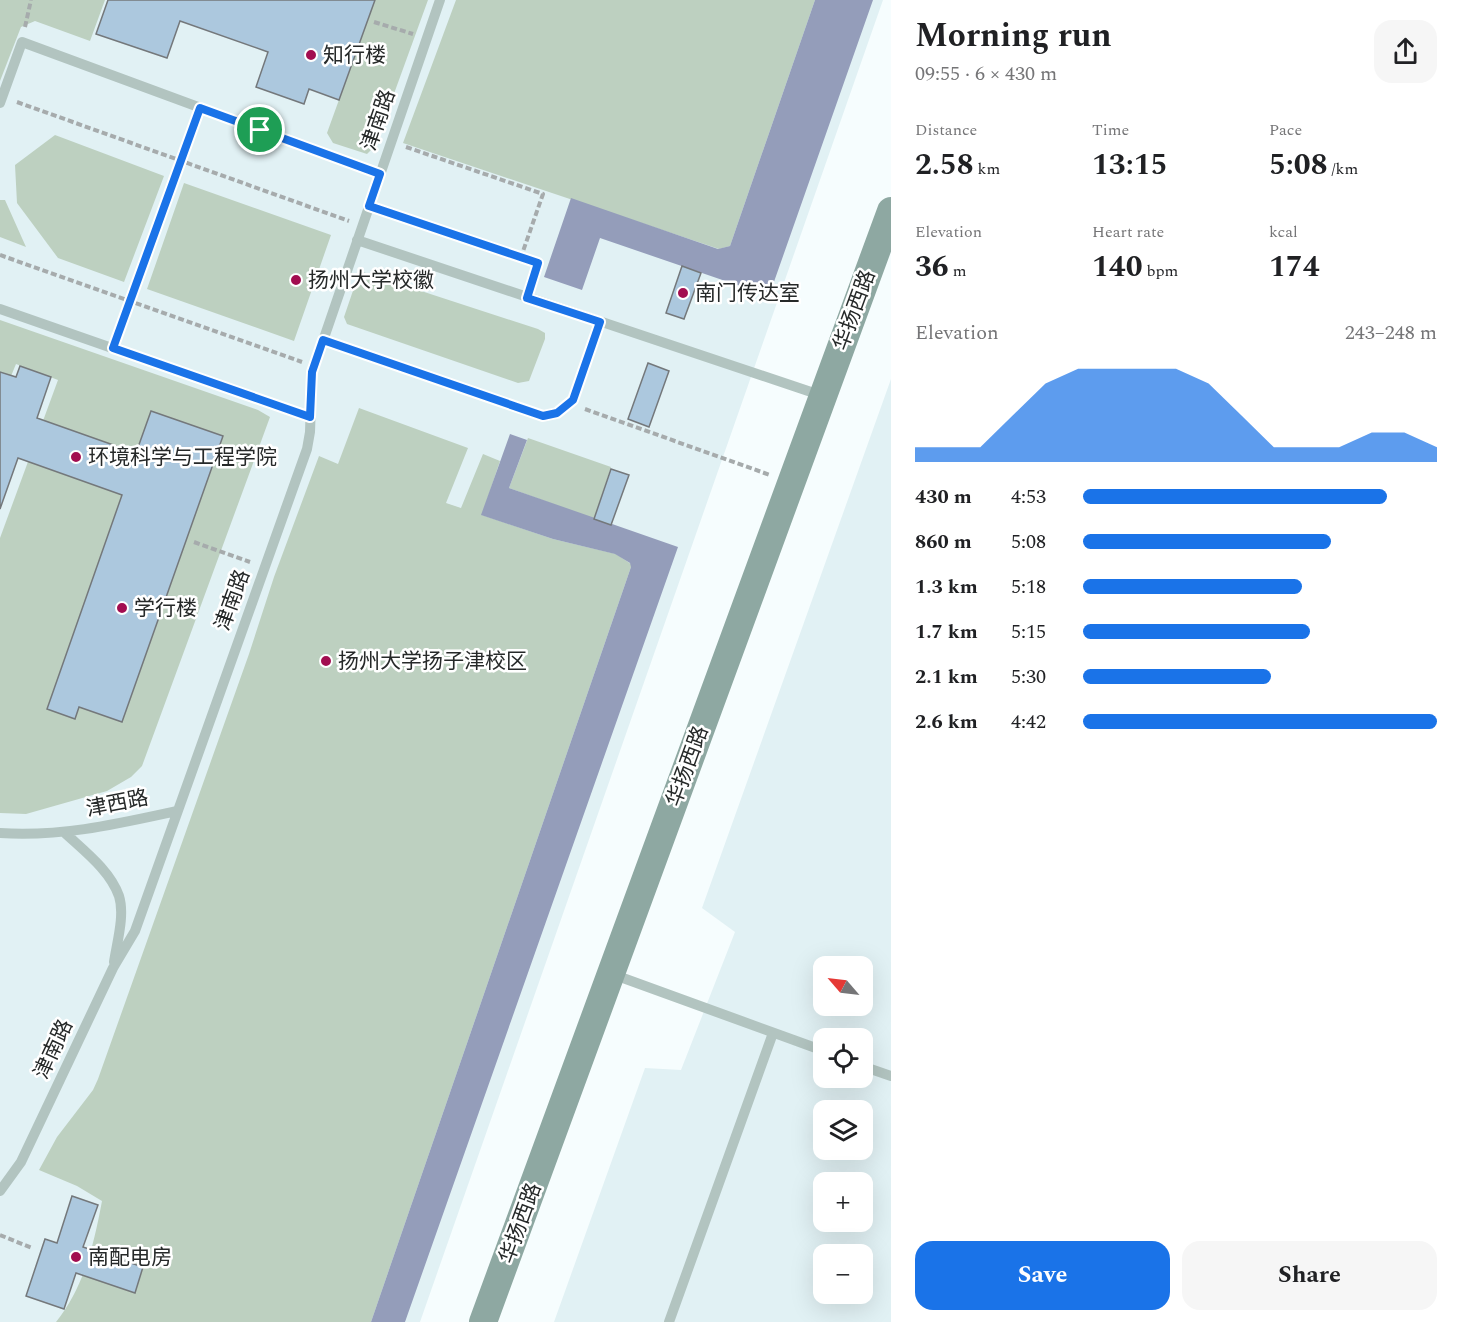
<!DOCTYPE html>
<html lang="en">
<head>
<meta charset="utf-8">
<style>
	body { margin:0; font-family:Spectral,"Noto Sans SC",serif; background:#f6f6f6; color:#202124; height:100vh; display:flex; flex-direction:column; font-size:22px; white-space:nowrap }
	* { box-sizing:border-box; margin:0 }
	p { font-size:20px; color:#757577 }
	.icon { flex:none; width:33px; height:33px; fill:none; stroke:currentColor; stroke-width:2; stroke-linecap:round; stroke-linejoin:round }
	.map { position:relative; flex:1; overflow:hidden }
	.side { display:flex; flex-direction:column; background:#fff; width:570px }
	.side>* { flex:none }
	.needle { width:39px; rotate:298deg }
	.fabs { position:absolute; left:813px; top:956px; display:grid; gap:12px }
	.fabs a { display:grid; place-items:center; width:60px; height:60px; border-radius:12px; background:#fff; box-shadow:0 6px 24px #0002; font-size:30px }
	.pin { position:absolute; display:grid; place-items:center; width:51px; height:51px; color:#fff; margin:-26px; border:3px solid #fff; border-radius:50%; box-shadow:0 2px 6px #0007 }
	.round { display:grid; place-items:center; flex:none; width:63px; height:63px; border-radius:18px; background:#f6f6f6 }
	.head { display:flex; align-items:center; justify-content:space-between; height:102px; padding:0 24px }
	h1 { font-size:33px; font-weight:700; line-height:45px }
	.stats { display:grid; grid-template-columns:repeat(3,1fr); gap:9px; height:102px; padding:6px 24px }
	.stats div { display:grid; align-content:center }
	.stats b { font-size:30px; font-weight:700 }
	.stats small { font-size:16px; font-weight:400 }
	.stats p { font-size:16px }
	.chart { height:168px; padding:12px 24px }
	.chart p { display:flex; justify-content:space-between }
	.chart svg { width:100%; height:108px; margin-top:6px; fill:#1a73e8; opacity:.7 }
	.button { display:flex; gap:12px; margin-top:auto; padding:12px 24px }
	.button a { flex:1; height:69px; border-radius:18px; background:#1a73e8; color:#fff; font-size:24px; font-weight:700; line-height:69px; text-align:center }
	.button a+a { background:#f6f6f6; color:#202124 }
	ul { padding:0 24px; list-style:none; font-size:20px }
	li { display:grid; grid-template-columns:96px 72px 1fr; align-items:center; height:45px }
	li i { height:15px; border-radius:8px; background:#1a73e8 }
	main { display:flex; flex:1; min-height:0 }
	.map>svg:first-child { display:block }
</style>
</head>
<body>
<main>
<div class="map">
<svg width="891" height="1322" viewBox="0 0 891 1322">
	<rect width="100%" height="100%" fill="#f6fdfe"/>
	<path fill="#e1f1f4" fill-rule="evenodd" d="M0,0h883l-463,1322h-420z
		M891,379v943h-337l91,-254 36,2 54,-138 -33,-24zM824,966h38v39h-38zM824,1038h38v39h-38zM824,1110h38v39h-38zM824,1182h38v39h-38zM824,1254h38v39h-38z"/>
	<path fill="#bdd0c0" d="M0,0h105l-15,41 -55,-20 -14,6 -21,54z
		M375,0h53l-53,146 -8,8 -34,-11 -6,-10z
		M456,0h359l-85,246 -11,3 -316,-106z
		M55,135l109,41 -40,106 -66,-24 -41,-55 -2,-38z
		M184,183l147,52 -37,106 -147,-52z
		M0,200h5l21,47 -26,-10z
		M363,272l175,57 7,4v6l-16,42 -11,2 -171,-59 -3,-7 14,-41z
		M0,320l258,90 12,7 -128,349 -11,11 -24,14 -81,23 -26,-1v-275l58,-158 -42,-16 -7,17 -9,-2z
		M359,408l109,40 -22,55 15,5 22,-54 17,7 -18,54 71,24 63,15 15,10v3l-260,755h-315c28,-35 38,-78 46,-121l-25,-15 -38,-16 18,-33 36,-47 5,-11 151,-425 25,-77 45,-121 19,8z
		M528,438l83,29 -17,52 -85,-31z"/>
	<path fill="#949dba" d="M815,0h58l-104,296 -169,-58 -18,52 -38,-13 27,-79 147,51 12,-3z
		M510,434l17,6 -18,48 169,59 -273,775h-34l260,-755 -1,-4 -15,-9 -62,-15 -72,-24z"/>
	<path fill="#acc8de" stroke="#74787b" stroke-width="1.5" d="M108,0h267l-36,100 -30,-11 -5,15 -48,-17 12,-35 -88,-31 -13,37 -71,-24z
		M682,266l19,7 -17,46 -18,-6z
		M648,363l21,8 -20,56 -21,-8z
		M20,366l31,11 -14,41 99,35 15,-42 72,25 -101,286 -43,-15 -4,12 -28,-10 75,-214 -104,-37 -18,51v-137l16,5z
		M611,469l18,6 -18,50 -17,-6z
		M72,1196l26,9 -15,42 60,20 -8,26 -59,-20 -12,36 -38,-13 19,-57 12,4z"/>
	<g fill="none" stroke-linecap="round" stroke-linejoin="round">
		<path stroke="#a6abac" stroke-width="4" stroke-dasharray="6 3" stroke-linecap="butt" d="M374,22l39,12
			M25,27l6,-27
			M17,102l332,119
			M406,147l137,47 -22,63
			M384,211l155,52 -7,20
			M0,255l302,107
			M118,334l77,-214
			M585,409l185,66
			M194,542l56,20
			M0,1235l32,13"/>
		<path stroke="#b2c4c0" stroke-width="10" d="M0,103l22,-61 358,132
			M357,240l466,156
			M0,309l310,108
			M323,340l221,76 13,-3 16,-13 27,-78
			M64,832c19,18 46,38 55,64 6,19 -2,46 -5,66
			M0,833c62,4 117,-9 177,-22
			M612,974l212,77
			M862,1066l29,10
			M0,1191l21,-29 92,-194 22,-37 172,-482 3,-17 2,-59 128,-373
			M669,1322l104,-289"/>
		<path stroke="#8ea8a2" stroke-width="28" d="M483,1322l408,-1111"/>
	</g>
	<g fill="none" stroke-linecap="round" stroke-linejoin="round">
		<g stroke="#fff" stroke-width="12">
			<path id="route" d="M200,108l180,66 -11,32 169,57 -11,35 73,24 -27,78 -16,13 -14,3 -220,-76 -11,32 -2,45 -197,-69z"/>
		</g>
		<use href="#route" stroke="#1a73e8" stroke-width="8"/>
	</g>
	<g fill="#a20d50" stroke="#fff" stroke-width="2">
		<circle cx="311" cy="55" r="6"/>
		<circle cx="296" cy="280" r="6"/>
		<circle cx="683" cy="293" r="6"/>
		<circle cx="76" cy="457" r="6"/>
		<circle cx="122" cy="608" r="6"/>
		<circle cx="326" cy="661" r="6"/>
		<circle cx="76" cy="1257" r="6"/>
	</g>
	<g text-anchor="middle" stroke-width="5" stroke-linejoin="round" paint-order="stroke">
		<g font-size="21" fill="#262929" stroke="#fff" text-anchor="start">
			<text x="323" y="62">知行楼</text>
			<text x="308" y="287">扬州大学校徽</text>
			<text x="695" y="300">南门传达室</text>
			<text x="88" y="464">环境科学与工程学院</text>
			<text x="134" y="615">学行楼</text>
			<text x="338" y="668">扬州大学扬子津校区</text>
			<text x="88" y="1264">南配电房</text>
		</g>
		<g font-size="21" fill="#262929" stroke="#fff">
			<text transform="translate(378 120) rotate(-71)" y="7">津南路</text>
			<text transform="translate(854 310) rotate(-70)" y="7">华扬西路</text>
			<text transform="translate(232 600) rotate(-70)" y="7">津南路</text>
			<text transform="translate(687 766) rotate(-70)" y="7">华扬西路</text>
			<text transform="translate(117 803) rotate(-11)" y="7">津西路</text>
			<text transform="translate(53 1049) rotate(-65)" y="7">津南路</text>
			<text transform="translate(520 1223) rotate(-70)" y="7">华扬西路</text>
		</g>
	</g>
</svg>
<div class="fabs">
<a><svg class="needle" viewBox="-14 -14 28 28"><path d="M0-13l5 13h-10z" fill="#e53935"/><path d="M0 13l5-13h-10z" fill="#757577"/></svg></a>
<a><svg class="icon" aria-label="locate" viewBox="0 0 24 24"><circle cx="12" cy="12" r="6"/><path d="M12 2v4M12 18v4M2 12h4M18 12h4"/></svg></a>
<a><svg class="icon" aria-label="layers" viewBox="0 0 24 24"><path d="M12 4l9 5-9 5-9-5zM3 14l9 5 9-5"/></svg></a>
<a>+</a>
<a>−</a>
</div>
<div class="pin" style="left:260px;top:130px;background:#1e9e55"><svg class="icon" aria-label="arrive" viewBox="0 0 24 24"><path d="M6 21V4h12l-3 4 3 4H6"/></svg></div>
</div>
<section class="side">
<div class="head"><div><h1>Morning run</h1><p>09:55 · 6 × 430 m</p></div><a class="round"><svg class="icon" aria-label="share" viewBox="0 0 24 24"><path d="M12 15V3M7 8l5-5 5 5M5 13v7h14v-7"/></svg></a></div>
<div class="stats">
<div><p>Distance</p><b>2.58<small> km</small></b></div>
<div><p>Time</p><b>13:15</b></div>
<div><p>Pace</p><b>5:08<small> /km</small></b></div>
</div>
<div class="stats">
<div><p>Elevation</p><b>36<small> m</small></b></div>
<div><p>Heart rate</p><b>140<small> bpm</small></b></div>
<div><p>kcal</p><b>174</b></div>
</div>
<div class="chart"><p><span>Elevation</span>243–248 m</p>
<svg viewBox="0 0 160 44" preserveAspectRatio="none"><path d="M0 44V38L10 38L20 38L30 25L40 12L50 6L60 6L70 6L80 6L90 12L100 25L110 38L120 38L130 38L140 32L150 32L160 38V44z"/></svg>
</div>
<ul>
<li><b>430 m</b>4:53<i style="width:86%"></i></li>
<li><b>860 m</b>5:08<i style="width:70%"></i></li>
<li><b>1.3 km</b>5:18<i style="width:62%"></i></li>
<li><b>1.7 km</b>5:15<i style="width:64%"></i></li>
<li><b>2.1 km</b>5:30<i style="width:53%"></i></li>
<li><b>2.6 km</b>4:42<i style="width:100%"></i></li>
</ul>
<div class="button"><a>Save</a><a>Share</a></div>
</section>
</main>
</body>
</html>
